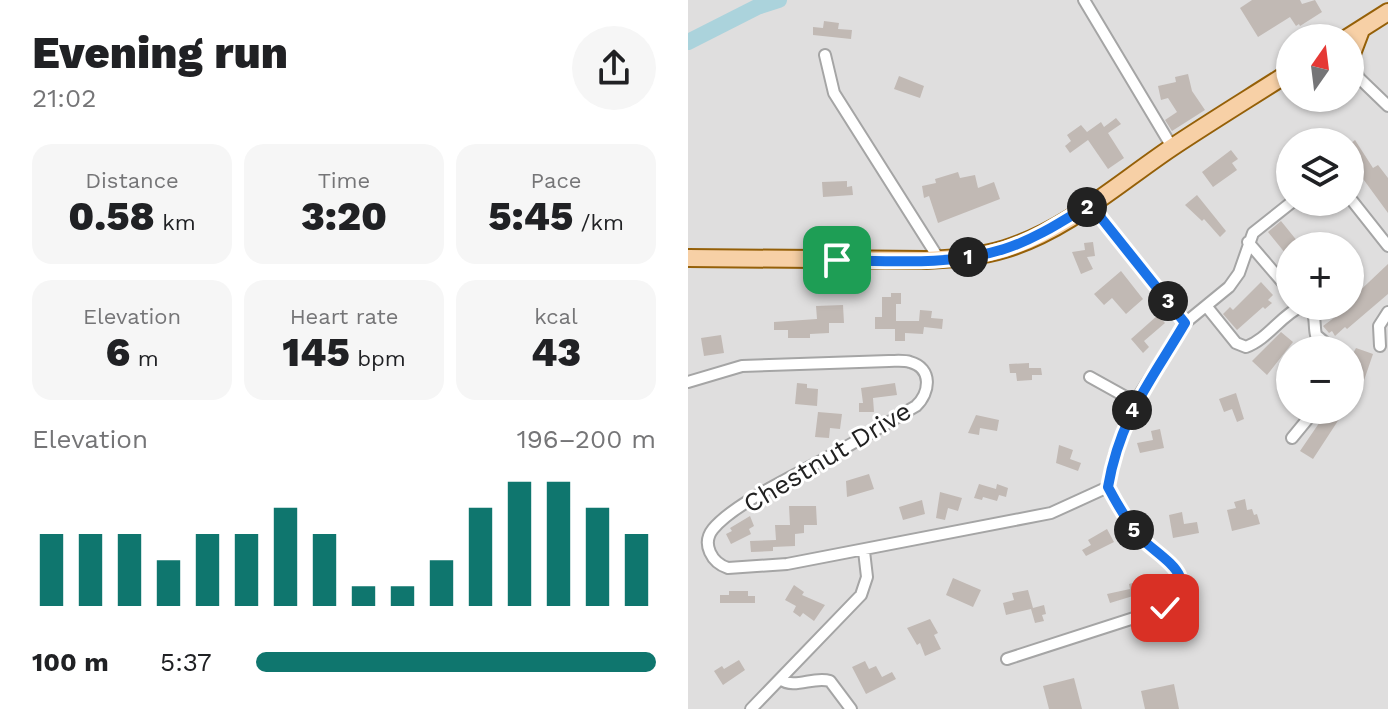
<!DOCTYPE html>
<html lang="en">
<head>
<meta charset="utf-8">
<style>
	body { margin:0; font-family:"Work Sans",sans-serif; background:#f6f6f6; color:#202124; height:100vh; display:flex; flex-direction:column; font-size:30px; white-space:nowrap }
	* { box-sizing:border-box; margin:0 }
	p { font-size:26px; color:#757577 }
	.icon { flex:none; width:44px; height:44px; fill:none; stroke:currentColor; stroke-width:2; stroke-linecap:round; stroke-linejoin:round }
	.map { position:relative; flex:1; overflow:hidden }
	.sheet { display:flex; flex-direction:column; background:#fff; width:688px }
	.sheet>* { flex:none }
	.needle { width:52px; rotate:14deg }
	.controls { position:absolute; left:588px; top:24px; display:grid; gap:16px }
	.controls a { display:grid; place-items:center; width:88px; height:88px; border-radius:50%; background:#fff; box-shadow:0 2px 6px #0004; font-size:40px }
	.pin { position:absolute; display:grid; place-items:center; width:68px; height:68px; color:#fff; margin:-34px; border-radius:16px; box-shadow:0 4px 12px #0006 }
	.km { position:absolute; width:40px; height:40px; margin:-20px; border-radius:50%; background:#222; color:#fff; font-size:22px; line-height:40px; text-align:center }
	.round { display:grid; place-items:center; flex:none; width:84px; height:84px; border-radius:42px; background:#f6f6f6 }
	.headline { display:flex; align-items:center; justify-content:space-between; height:136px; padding:0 32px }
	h1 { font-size:44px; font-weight:800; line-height:60px }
	.metrics { display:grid; grid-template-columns:repeat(3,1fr); gap:12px; height:136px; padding:8px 32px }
	.metrics div { display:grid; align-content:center; border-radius:20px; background:#f6f6f6; text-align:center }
	.metrics b { font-size:40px; font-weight:800 }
	.metrics small { font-size:22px; font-weight:400 }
	.metrics p { font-size:22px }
	.chart { height:224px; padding:16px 32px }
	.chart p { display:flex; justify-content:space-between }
	.chart svg { width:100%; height:144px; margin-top:8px; stroke:#0f766e; stroke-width:6 }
	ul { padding:0 32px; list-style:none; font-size:26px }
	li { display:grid; grid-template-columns:128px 96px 1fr; align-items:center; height:60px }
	li i { height:20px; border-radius:10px; background:#0f766e }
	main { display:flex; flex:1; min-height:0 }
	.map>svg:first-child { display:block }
</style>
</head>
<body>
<main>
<section class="sheet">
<div class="headline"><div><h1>Evening run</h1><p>21:02</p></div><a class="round"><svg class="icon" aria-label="share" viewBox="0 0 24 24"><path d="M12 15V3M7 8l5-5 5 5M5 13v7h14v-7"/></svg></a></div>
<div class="metrics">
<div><p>Distance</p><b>0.58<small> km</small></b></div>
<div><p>Time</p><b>3:20</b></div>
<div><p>Pace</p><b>5:45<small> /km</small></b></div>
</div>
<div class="metrics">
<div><p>Elevation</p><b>6<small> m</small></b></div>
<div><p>Heart rate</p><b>145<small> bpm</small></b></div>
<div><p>kcal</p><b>43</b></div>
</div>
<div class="chart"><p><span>Elevation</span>196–200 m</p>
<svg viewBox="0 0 160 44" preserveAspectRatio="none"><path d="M5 44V22M15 44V22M25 44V22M35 44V30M45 44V22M55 44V22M65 44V14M75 44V22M85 44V38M95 44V38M105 44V30M115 44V14M125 44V6M135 44V6M145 44V14M155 44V22"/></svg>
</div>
<ul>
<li><b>100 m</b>5:37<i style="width:100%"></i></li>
</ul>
</section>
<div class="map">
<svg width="700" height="709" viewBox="0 0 700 709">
	<rect width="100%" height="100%" fill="#f0ede8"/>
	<path fill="#dfdede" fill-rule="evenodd" d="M0,0h700v709h-700zM602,38h60v60h-60zM602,142h60v60h-60zM602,246h60v60h-60zM602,350h60v60h-60z"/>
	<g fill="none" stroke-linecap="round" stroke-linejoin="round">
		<path stroke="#abd3dc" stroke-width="16" d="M0,42l69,-35 22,-7"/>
	</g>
	<path fill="#c1b9b4" d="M564,0h48l2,4 13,-4 7,12 -22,14 -1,-2 -3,2 -6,-9 -32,20 -18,-29z
		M136,21l15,2 -1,6 14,1 -1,9 -38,-4v-8l10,1z
		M500,74l4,17 13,19 -33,21 -7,-11 12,-8 -9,-14 -7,2 -3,-14 18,-4 -1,-5z
		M211,76l25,10 -4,12 -26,-9z
		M428,118l5,6 -13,9 16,25 -16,11 -20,-29 -18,13 -5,-7 6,-5 -4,-6 14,-10 6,7 14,-10 3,5z
		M667,140l18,28 5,-3 10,13v35l-38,-52v-17z
		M543,150l7,9 -6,4 5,7 -24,17 -11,-15z
		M270,172l2,6 15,-3 3,13 16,-6 6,17 -62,24 -9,-27 -5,2 -2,-12 14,-3 -1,-4z
		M159,181v6l5,-1 1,9 -30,2 -1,-15z
		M509,195l29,36 -6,6 -16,-18 -2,2 -17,-16z
		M593,221l17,21 -8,4v13l-22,-27z
		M405,242l2,14 -8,1 6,12 -12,5 -9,-22 13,-2 -1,-7z
		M700,264v30l-41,35 -2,-2 -10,9 -3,-5 -3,2 -6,-7 27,-20v-6z
		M433,271l22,28 -17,15 -14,-16 -8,7 -10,-11z
		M573,282l12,13 -5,5 4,3 -7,6 -2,-2 -26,23 -14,-16 7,-7 3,3z
		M203,293h10v11h-5v17h23l1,-11 12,1 -1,7 12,1 -1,10 -18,-2 -1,7 -18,-1v8h-10v-12h-20v-12h7v-20h9z
		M155,305l1,18h-15v10l-19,1v4h-22v-8h-14v-8l43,-3 -1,-13z
		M470,315l7,8 -21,18 5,6 -6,6 -12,-14z
		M593,332l12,10 -26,33 -15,-14z
		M33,335l3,18 -20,3 -3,-18z
		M668,348l17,6 -13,38 -10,-3v-30z
		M341,363v5h12l1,7h-10v5l-15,1 -1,-8h-6l-1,-9z
		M109,383l10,1v4l11,1 -1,17 -22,-2z
		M207,383l2,12 -24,3 1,14h-15v-9h4l-2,-15z
		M548,393l8,26 -7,3 -5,-13 -8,3 -5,-13z
		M640,410h17l-32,49 -13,-8z
		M130,412l24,2 -2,15 -10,-1 -1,10 -14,-1z
		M288,415l23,5 -2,11 -17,-3 -1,7 -11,-2z
		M472,429l4,19 -24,5 -3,-10 16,-3 -2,-9z
		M371,445l14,5 -3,9 11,4 -3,8 -22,-8z
		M181,474l5,15 -27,8 -1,-16z
		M291,484l17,5 1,-5 11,4 -2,9 -7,-2 -2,6 -14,-4 -1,3 -8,-2z
		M252,492l22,6 -4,13 -10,-3 -3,12 -9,-2z
		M557,499l2,11 5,-1 2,6 3,-1 3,10 -28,7 -5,-21 9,-2 -2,-6z
		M234,500l3,14 -22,6 -4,-13z
		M101,506h27l1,19h-13v8l-9,1v12l-22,1v4l-22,1 -1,-11 26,-1 -1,-15h15z
		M494,512l2,12 13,-2 2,11 -26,5 -4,-23z
		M62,516l4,10 -5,3 2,5 -20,10 -5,-10 6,-3 -2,-3z
		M419,529l7,13 -28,14 -4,-6 9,-5 -3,-5z
		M465,577l3,12 -46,14 -3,-9 23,-5 -1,-5z
		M265,578l28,12 -8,17 -27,-12z
		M106,585l10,7 -2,3 23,10 -11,16 -11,-8 -3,4 -7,-5 3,-6 -11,-6z
		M340,590l5,18 11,-3 2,9 -4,1 2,6 -9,2 -4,-14 -25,6 -3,-12 11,-3 -2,-7z
		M41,591h19v5h7v7h-35v-8h9z
		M242,619l8,14 -4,2 7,14 -16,7 -5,-13 -3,2 -10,-17z
		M51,660l6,10 -22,15 -9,-14 8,-5 2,3z
		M177,661l4,8 7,-3 6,11 10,-5 4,7 -30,15 -14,-27z
		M386,678l8,31h-33l-6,-23z
		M486,684l5,25h-34l-4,-18z"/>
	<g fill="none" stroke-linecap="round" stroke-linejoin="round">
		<g stroke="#a5a5a5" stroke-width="14">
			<path id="street" d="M396,0l88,147
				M137,55l9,38 105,166
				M662,60l9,18 29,28
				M662,198l38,48
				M404,203l10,16 83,104
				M560,242l42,49
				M616,306c14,4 9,17 12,29l18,15
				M519,307l29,36 10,4c22,-8 35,-32 56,-41
				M692,346l-1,-20 9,-14
				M402,377l45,25
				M0,382l54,-16 147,-5c7,0 15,-1 21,1 23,6 20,31 6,44 -34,20 -68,41 -103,59 -27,15 -80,40 -100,64 -12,15 -1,34 15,39l59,-4 264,-51 57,-26
				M604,438l23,-28
				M319,659l158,-51c41,-31 -7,-51 -26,-72 -12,-15 -22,-32 -31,-49l7,-33 20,-52 50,-79 44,-36 10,-14 14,-40 39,-31
				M92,679c15,11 32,-3 50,2l21,28
				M63,709l110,-114 6,-18 -3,-26"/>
		</g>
		<g stroke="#956008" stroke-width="20">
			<path id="primary" d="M659,38l41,-26
				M662,59l11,-29
				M0,258l238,2c27,-1 53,-3 79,-11 62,-19 114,-66 166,-101 39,-26 80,-51 119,-76"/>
		</g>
		<use href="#street" stroke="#fff" stroke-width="10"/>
		<use href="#primary" stroke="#f7d0a6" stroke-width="16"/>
	</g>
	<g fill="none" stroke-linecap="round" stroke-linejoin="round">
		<g stroke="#fff" stroke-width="16">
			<path id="route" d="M149,260c55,1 114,6 167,-11 32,-10 60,-29 88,-46l10,16 83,104c-34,58 -65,94 -77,164 9,17 19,34 31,49 20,22 67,41 26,72"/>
		</g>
		<use href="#route" stroke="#1a73e8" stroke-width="10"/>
	</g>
	<g text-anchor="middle" stroke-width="6" stroke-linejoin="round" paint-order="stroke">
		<g font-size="26" fill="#212121" stroke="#fff">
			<text transform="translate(139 457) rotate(-31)" y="9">Chestnut Drive</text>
		</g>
	</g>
</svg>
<div class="controls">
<a><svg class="needle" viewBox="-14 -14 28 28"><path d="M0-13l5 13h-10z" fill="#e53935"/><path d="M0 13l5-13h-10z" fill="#757577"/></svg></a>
<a><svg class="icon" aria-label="layers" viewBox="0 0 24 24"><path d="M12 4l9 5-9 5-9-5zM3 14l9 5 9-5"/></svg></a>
<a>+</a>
<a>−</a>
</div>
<div class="pin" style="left:149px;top:260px;background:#1e9e55"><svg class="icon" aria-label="arrive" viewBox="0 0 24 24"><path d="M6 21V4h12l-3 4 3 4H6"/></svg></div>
<div class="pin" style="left:477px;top:608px;background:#d93025"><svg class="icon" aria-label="check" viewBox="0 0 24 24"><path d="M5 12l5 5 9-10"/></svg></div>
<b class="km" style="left:280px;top:257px">1</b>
<b class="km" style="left:399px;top:207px">2</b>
<b class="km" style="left:480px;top:301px">3</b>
<b class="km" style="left:444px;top:410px">4</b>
<b class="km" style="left:446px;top:530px">5</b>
</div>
</main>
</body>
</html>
